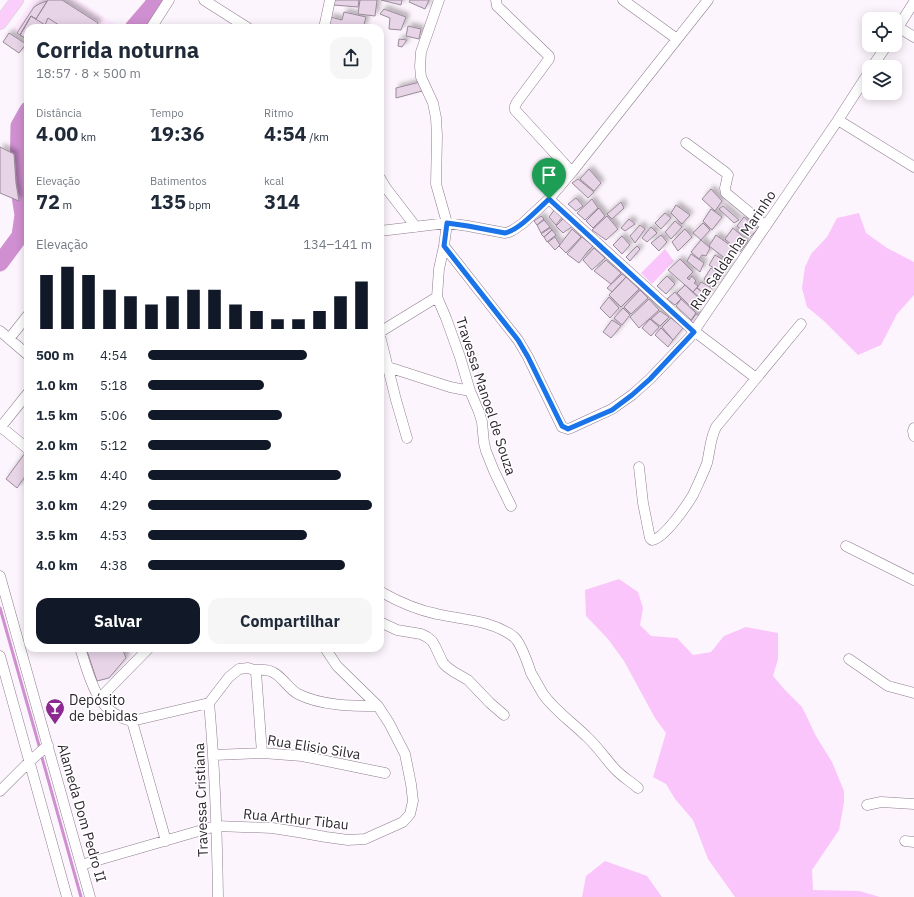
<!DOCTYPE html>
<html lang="pt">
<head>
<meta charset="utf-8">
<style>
	body { margin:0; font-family:"IBM Plex Sans",sans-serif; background:#f6f6f7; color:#1f2937; height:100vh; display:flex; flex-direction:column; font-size:15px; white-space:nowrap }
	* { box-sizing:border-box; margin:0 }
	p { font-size:13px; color:#747a83 }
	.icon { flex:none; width:22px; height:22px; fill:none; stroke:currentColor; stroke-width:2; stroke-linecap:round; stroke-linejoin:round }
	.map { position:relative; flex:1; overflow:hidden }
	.drawer { position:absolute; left:24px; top:24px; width:360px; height:628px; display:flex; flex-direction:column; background:#fff; border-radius:12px; box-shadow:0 2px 10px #0003 }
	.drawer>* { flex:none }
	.buttons { position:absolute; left:862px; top:12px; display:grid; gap:8px }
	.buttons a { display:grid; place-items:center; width:40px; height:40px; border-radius:8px; background:#fff; box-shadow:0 2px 10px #0003; font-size:20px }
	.pin { position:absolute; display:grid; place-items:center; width:34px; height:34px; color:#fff; margin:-41px -17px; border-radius:50% 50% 50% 0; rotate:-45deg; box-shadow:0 0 4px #0007 }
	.pin .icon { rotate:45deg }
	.round { display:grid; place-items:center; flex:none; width:42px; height:42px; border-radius:12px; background:#f6f6f7 }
	.head { display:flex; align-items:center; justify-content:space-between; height:68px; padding:0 12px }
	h1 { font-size:22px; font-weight:700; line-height:30px }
	.stats { display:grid; grid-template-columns:repeat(3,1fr); gap:6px; height:68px; padding:4px 12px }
	.stats div { display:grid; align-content:center }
	.stats b { font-size:20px; font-weight:700 }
	.stats small { font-size:11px; font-weight:400 }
	.stats p { font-size:11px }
	.chart { height:112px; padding:8px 12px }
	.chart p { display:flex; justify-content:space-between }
	.chart svg { width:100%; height:72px; margin-top:4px; stroke:#111827; stroke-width:6 }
	.action { display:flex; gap:8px; margin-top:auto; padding:8px 12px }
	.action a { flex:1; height:46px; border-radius:12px; background:#111827; color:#fff; font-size:16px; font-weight:700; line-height:46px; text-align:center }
	.action a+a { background:#f6f6f7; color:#1f2937 }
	ul { padding:0 12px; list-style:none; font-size:13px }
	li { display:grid; grid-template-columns:64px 48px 1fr; align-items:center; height:30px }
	li i { height:10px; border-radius:5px; background:#111827 }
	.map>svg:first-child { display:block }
</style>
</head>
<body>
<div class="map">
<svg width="914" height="897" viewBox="0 0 914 897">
	<defs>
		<filter id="shadow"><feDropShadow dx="3.5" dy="-3.5" stdDeviation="2" flood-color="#0004"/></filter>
	</defs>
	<rect width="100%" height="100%" fill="#fdf5fd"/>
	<path fill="#feeafe" d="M32,0h46l43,28h-93v12l-16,-10z"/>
	<path fill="#f9c5fa" d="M859,213l7,20 21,15 27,14v33l-17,19 -16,31 -23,10 -34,-34 -17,-14 -5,-19 3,-21 6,-13 16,-17 10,-19z
		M665,249l9,12 -22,23 -11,-11z
		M619,579l19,13 5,16 -3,17 11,11 26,2 16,17 18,-3 13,-16 22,-9 32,6v26l-5,17 12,14 17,17 14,29 16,26 12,29v11l-5,28 -27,40 1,20 46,1 21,6h-145l-27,-38 -15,-39 -18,-21 -9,-15 -13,-7 13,-44 -11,-15 -31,-57 -16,-22 -22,-23 -1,-26z
		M605,861l42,15 15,21h-80l4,-21z"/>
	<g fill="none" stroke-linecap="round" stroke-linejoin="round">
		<path stroke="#cf8fd0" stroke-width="3" d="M0,608l40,141
			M41,754l40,143"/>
		<path stroke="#cf8fd0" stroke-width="17" d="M133,28l19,-22 3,-6
			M0,263l20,-27 3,-21 -5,-32 1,-57 9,-16"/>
	</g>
	<path fill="#e7d4e7" stroke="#9a899a" filter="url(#shadow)" d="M48,0h14l36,23 -3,5h-67v12l-8,-5 11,-19 5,3z
		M334,0h25l-1,7 -24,-2z
		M360,0h17l-2,16 -17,-2z
		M381,0h21l-1,5z
		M410,0h19l-4,9 -16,-7z
		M47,1l-11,18 -5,-3 -11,19 -3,-2 17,-26 5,-3z
		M384,9l22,8 -5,13 -12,-1 1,-11 -10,-4z
		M344,12l22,5 -3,11h-36l3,-11 12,3z
		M31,16l14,9 3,-7 14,9v1h-34v12l-8,-5z
		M408,26l13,3 -2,10 -13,-3z
		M9,33l17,11 -7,9 -16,-11z
		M399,39l8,1 -5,7 -4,-1z
		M420,82l2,9 -26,7v-10z
		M0,147l14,7 2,29 3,18 -19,-8z
		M589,169l12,14 -7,8 -14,-12z
		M578,179l16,13 -6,6 -16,-15z
		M711,189l11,12 -7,10 -13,-12z
		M576,198l7,8 -7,5 -8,-7z
		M592,199l6,9 -13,12 -8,-7z
		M621,202l3,6 -12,11 -5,-5z
		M676,205l14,10 -8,9 -11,-11z
		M723,206l16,14 -5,3 -15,-14z
		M599,208l6,8 -12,12 -7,-7z
		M555,209l8,7 -7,9 -7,-8z
		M711,209l11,8 -10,13 -9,-9z
		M665,213l6,5 -10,11 -6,-6z
		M541,216l3,3 -7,6 -3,-4z
		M607,216l11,13 -12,11 -14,-10z
		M744,217l14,12 -8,8 -13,-11z
		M564,218l9,8 -10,7 -7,-7z
		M629,219l6,5 -10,7 -4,-3z
		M544,220l6,7 -9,6 -4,-8z
		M675,221l7,6 -11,12 -6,-7z
		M703,223l7,7 -9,10 -8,-7z
		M640,225l5,4 -10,14 -5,-7z
		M651,227l6,6 -10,9 -5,-4z
		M550,228l2,2 -8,7 -3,-3z
		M733,228l15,13 -8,11 -15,-13z
		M572,229l9,8 -15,16 -7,-7z
		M685,229l7,8 -14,14 -6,-9z
		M552,230l4,5 -9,7 -3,-5z
		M661,235l6,7 -8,9 -8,-8z
		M716,235l19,14 -9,10 -17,-13z
		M622,236l8,9 -8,9 -9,-9z
		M555,237l5,8 -5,5 -7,-8z
		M582,237l11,9 -5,5 -9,12 -12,-9z
		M701,240l9,8 -4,8 -4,-1 -3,4 -8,-7z
		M637,246l3,3 -10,12 -4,-4z
		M594,248l11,10 -13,12 -9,-10z
		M691,254l13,9 -4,9 -13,-11z
		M715,255l15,9 -7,10 -14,-9z
		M680,259l13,13 -6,6 2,2 3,-4 4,5 -2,2 4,3 -5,6 -25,-22z
		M606,260l15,13 -10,11 -17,-13z
		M711,268l11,7 -7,12 -11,-8z
		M622,274l4,3 -14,15 -5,-4z
		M667,276l8,8 -9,10 -9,-8z
		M626,277l13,12 -18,18 -12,-12z
		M701,282l11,6 -4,8 -11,-8z
		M685,285l17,16 -8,9 -17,-17z
		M697,288l8,6 -4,5 -8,-7z
		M640,290l8,8 -17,16 -7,-7z
		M675,292l6,7 -6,6 -8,-6z
		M609,297l10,11 -9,10 -10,-10z
		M649,299l10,11 -20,18 -9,-11z
		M681,299l15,14 -5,7 -15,-14z
		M623,308l7,7 -8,10 -8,-7z
		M660,311l9,6 -9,9 -9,-7z
		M696,314l6,3 -6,9 -5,-5z
		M671,318l12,10 -10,12 -11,-13z
		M650,319l9,8 -8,9 -9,-8z
		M612,320l9,6 -10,12 -8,-6z
		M661,328l12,12 -5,7 -13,-12z
		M25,453l3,3v16l-11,16 -11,-9z
		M86,648h36l4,10 -17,20 -12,3z"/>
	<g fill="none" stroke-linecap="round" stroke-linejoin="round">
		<g stroke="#8e7d8e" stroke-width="11">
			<path id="minor" d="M204,0l44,28
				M439,0l-18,52 -1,14 1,11 12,26 3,15 1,18 -1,48 11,39 -3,23 -5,23 -2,28 9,21 14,39 10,34 9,21 3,10 2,21 2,8 8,20 17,35
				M496,0l1,6 52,50v3l-32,43 -2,4v4l57,62
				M623,0l54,39
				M898,27l16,10
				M151,28l18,-28
				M324,28l6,-28
				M895,32l19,-30
				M872,67l15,-22
				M838,120l76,47
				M686,143l39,29 3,3 -3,13 1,5 40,33
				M380,178l6,10 30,39
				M549,199l145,132 62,47
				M380,231l67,-8 21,3 37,7 4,-1 4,-2 9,-6 27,-25 23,-27 136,-172
				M444,246l74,94 10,17 34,70 6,2 3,-1 41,-19 20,-14 18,-16 40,-42 148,-217 31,-48
				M0,331l28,24
				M380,332l57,-35
				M380,336l16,64 11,38
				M9,339l19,-24
				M388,367l62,20 20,4
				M1,427l27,22
				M0,428l28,-35
				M914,428l-1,3 1,5
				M639,467l4,36 7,35 2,2c12,-1 35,-35 41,-45 4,-9 11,-23 14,-32 3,-12 3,-24 9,-36l85,-103
				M846,546l68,34
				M0,576l90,321
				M380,591l3,2c18,10 34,17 54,21 26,6 55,6 77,23 7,6 14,27 17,36 4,7 8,14 12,21 12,17 29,28 43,42 11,10 19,22 28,32 7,8 16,13 24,20
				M380,622l17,8 24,4 6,3 5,4 3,5 8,17 4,4 7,5 14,8 22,23 14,12
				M80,648c10,30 16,65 52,73l77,-18 20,-26 10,-8 9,-1 6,2 2,2 6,81
				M0,656l67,241
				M849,659l39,27 26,7
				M254,670c5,0 11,-1 16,1 11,3 18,18 28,23 24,12 54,12 80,12
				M99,699l50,-51
				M209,703c6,64 8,129 9,194
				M132,721l34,120
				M214,755l48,-2 40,3 83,17
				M0,791l29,-29 19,-17
				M867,805l14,-3 33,2
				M905,841l9,1
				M81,865l135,-39 56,2 26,4 28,5 22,3 17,-1 38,-17 7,-8 3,-13 -2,-17 -6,-30 -16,-31 -11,-17 -41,-40 -12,-18"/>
		</g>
		<g stroke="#d5d4d5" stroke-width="14">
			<path id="major" d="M0,23l17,-23"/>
		</g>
		<use href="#minor" stroke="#fff" stroke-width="10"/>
		<use href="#major" stroke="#facdfb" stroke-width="13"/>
	</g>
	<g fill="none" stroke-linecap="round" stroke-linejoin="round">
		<g stroke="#fff" stroke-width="8">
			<path id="route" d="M549,199l145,133 -44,47 -18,16 -20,15 -44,19 -6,-3 -34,-69 -10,-17 -74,-94 3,-23 21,3 37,7c14,-3 33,-24 44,-34z"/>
		</g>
		<use href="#route" stroke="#1a73e8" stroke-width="5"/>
	</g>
	<defs>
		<g id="bar-pin" transform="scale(1)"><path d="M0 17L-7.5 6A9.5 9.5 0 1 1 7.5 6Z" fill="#8d2a92" stroke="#fff"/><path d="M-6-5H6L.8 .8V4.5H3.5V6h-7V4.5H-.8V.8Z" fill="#fff"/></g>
	</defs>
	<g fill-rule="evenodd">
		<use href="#bar-pin" x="55" y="708"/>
	</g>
	<g text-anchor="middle" stroke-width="3" stroke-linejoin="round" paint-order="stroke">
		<g font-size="14" fill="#2d262d" stroke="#fff">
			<text transform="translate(733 250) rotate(-56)" y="5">Rua Saldanha Marinho</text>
			<text transform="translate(486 396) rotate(72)" y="5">Travessa Manoel de Souza</text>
			<text transform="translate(314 747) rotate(9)" y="5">Rua Elisio Silva</text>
			<text transform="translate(201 800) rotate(-92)" y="5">Travessa Cristiana</text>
			<text transform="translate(82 813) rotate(74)" y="5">Alameda Dom Pedro II</text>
			<text transform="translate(296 819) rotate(6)" y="5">Rua Arthur Tibau</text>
		</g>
		<g font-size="14" fill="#2d262d" stroke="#fff" text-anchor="start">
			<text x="69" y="705">Depósito<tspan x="69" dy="16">de bebidas</tspan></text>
		</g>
	</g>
</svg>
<div class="buttons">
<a><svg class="icon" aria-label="locate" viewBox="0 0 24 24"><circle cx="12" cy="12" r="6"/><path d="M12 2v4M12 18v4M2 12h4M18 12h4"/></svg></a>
<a><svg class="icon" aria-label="layers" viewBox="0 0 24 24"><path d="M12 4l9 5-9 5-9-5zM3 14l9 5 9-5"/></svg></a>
</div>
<div class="pin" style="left:549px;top:199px;background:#1e9e55"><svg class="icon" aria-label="arrive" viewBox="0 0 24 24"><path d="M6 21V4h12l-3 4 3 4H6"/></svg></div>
<section class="drawer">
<div class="head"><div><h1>Corrida noturna</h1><p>18:57 · 8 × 500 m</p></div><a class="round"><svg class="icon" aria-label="share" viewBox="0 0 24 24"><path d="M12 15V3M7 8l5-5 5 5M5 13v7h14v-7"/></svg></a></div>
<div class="stats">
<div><p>Distância</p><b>4.00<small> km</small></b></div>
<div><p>Tempo</p><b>19:36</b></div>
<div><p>Ritmo</p><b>4:54<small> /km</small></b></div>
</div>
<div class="stats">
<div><p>Elevação</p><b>72<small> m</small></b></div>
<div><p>Batimentos</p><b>135<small> bpm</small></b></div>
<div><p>kcal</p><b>314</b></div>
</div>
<div class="chart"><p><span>Elevação</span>134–141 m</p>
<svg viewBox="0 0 160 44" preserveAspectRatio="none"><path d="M5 44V11M15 44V6M25 44V11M35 44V20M45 44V24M55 44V29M65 44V24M75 44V20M85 44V20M95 44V29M105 44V33M115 44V38M125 44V38M135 44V33M145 44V24M155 44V15"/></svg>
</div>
<ul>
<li><b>500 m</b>4:54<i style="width:71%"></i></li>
<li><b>1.0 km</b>5:18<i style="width:52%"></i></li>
<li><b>1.5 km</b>5:06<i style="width:60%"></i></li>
<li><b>2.0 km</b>5:12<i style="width:55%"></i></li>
<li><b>2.5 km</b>4:40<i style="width:86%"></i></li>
<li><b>3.0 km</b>4:29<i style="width:100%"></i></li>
<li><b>3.5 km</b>4:53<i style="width:71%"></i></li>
<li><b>4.0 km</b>4:38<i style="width:88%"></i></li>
</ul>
<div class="action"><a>Salvar</a><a>Compartilhar</a></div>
</section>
</div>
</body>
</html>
